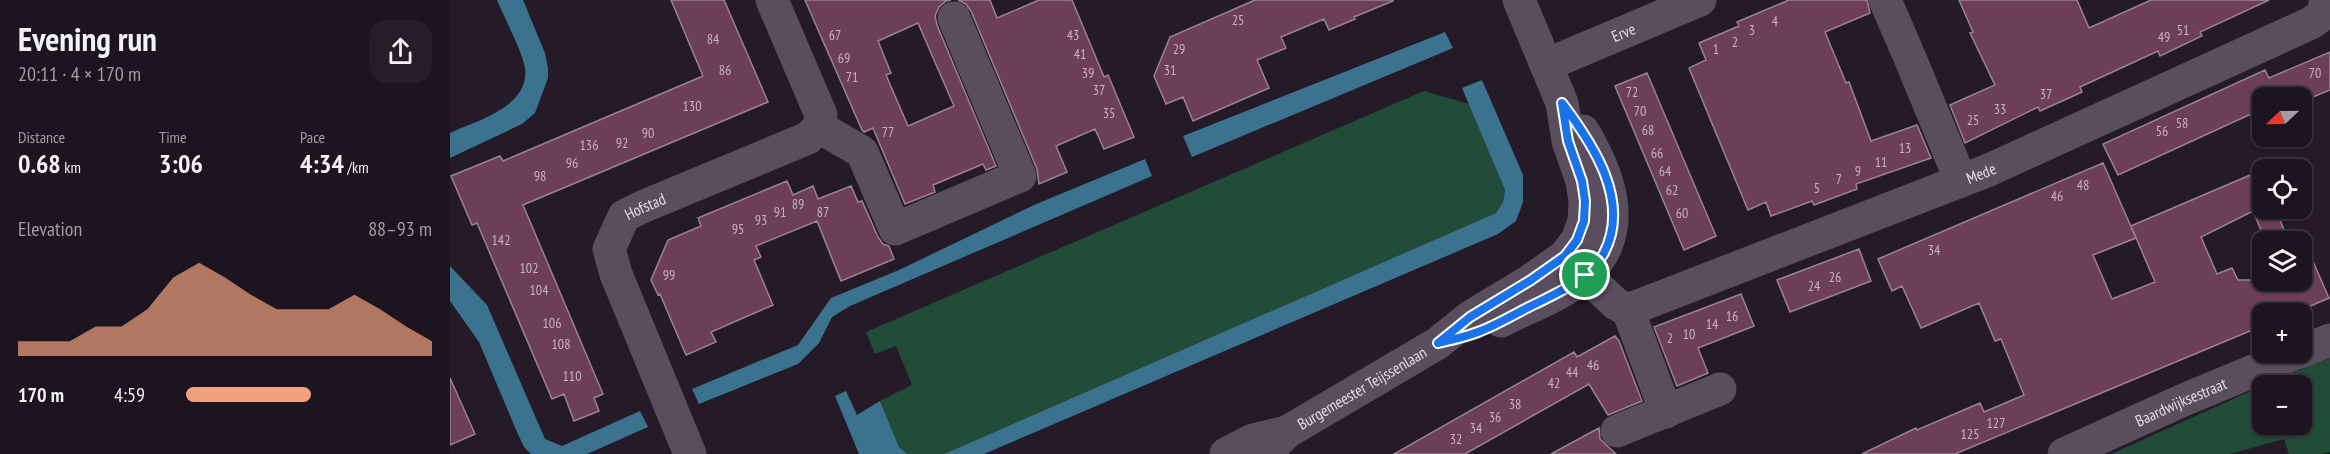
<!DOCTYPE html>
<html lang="en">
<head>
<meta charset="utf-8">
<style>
	body { margin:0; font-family:"PT Sans Narrow",sans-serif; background:#251d27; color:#f1f3f6; height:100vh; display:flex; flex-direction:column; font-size:22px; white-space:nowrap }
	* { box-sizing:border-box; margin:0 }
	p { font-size:20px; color:#a09ea4 }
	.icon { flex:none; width:33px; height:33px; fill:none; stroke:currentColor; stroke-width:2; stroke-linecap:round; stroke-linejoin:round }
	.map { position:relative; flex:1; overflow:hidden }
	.side { display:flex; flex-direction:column; background:#1c141e; width:450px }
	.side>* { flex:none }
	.needle { width:39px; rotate:248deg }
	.controls { position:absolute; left:1802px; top:87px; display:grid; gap:12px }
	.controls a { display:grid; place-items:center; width:60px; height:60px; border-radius:12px; background:#1c141e; box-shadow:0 2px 4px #0004,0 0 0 2px #3a333c; font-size:30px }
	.pin { position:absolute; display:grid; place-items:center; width:51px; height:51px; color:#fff; margin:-26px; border:3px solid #fff; border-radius:50%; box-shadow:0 2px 6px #0007 }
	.round { display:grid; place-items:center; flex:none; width:63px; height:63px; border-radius:18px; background:#251d27 }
	.head { display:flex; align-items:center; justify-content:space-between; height:102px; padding:0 18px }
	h1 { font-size:33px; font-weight:600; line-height:45px }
	.metrics { display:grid; grid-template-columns:repeat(3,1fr); gap:9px; height:102px; padding:6px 18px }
	.metrics div { display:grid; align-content:center }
	.metrics b { font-size:26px; font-weight:600 }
	.metrics small { font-size:16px; font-weight:400 }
	.metrics p { font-size:16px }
	.chart { height:168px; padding:12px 18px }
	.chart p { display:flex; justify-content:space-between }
	.chart svg { width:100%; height:108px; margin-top:6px; fill:#f1a17d; opacity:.7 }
	ul { padding:0 18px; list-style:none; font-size:20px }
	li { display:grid; grid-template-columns:96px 72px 1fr; align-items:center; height:45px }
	li i { height:15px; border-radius:8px; background:#f1a17d }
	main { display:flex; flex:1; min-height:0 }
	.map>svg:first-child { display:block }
</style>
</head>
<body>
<main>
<section class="side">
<div class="head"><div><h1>Evening run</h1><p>20:11 · 4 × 170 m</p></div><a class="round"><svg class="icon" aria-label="share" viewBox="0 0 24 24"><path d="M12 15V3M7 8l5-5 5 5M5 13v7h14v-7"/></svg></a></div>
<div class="metrics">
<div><p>Distance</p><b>0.68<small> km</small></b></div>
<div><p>Time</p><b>3:06</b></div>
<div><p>Pace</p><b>4:34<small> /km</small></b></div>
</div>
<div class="chart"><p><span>Elevation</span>88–93 m</p>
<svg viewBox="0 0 160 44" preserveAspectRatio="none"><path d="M0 44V38L10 38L20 38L30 32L40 32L50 25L60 12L70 6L80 12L90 19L100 25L110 25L120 25L130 19L140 25L150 32L160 38V44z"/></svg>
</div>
<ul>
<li><b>170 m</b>4:59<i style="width:51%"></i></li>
</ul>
</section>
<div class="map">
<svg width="1880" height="454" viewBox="0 0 1880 454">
	<rect width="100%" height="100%" fill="#251a28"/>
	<path fill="#204c38" d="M974,91l45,13 36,86 -2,12 -7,11 -552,241h-37l-8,-7 -19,-46 32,-16 -16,-39 -21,8 -9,-22z
		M1880,358v94l-8,2h-33l-5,-15 -54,15h-119l151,-68v38h39v-38l-37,-1z"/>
	<path fill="#3b738e" d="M47,0h26l22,53 3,15v10l-13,35 -13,11 -72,34v-25c26,-12 80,-26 75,-65 -2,-15 -21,-51 -28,-68z
		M995,32l8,16 -261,109 -9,-21z
		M1032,80l41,95v27l-7,19 -18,13 -514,220h-40l552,-241 7,-11 2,-12 -43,-102z
		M695,159l7,17 -302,130 -18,11 -13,26 -21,21 -99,40 -7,-15 106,-44 33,-47 68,-28 135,-65z
		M0,266l37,39 58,134 17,7 78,-35 8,16 -61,27h-56l-7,-7 -7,-15 -38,-90 -29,-41z
		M396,391l11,24 23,-14 19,46 8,7h-48l-24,-58z"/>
	<path fill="#6d3e57" stroke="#99848e" stroke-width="1.5" fill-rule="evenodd" d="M221,0h53l44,102 -245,103 80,189 -9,4 5,13 -25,10 -10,-27 -12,5 -75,-176 -5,2 -21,-49 49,-20 3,5 200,-85z
		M355,0h146l-5,1 -7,6 -4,9 2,9 59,141 -10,4 -3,-6 -50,21 2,7 -30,12 -32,-76 -9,4 -2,-2zM468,23l36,83 -46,20 -22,-51 5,-2 -13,-32z
		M508,0h32l7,18 42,-18h33l32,77 4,-2 26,62 -30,12 -9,-20 -39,17 11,26 -28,12 -2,-15 -66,-158 -5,-7z
		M805,0h138v1l-39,16 1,2 -26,11 -5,-11 -43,18 5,11 -29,12 12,28 -76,33 -10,-24 -17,7 -12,-28 16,-39z
		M1339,0h78l3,13 -45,19 21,51 3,-1 22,59 46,-16 14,33 -75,26 1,5 -43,16 -2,-4 -41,15 -5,-14 -18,8 -59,-142 17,-8 -7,-17 40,-17 -2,-4z
		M1509,0h118l12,28 62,-28h118l-69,32 2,4 -42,20 -2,-5 -78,36 2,5 -42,19 -2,-4 -73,36 -15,-38 45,-20 -25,-52 3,-1z
		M1880,52v38l-29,12v-10l-13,6h-26v11l-144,66 -15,-31 162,-74 4,8z
		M1197,73l69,163 -32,14 -69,-164z
		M1833,162l3,8h-22z
		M1653,163l33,75 -43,17 19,44 43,-17 -24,-56 131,-56v38h13l14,34h-23l-13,-31 -52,26 16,37 15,-6 6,12h63v-16l11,-5 17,39 -37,16h-30v12l-307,128h-93l54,-26 1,2 63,-27 4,9 40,-17 -23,-56 -6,2 -16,-38 -58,25 -19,-42 -10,5 -14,-32z
		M337,181l6,14 20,-9 5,13 33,-13 7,16 4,-1 16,36 5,7 6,2 5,13 -53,22 -24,-60 -61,25 5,11 -7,3 19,45 -62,27 5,10 -30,13 -26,-61 -2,1 -7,-15 17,-40 33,-14 -3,-8z
		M1409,249l12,32 -81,31 -13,-32z
		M1291,294l13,32 -56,22 10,25 -31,13 -23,-59z
		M1165,336l4,5 23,60 -34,14 -19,-31 -124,70h-71l180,-102 3,5z
		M0,378l25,56 -25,11z
		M1149,428l1,11 16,15h-65z"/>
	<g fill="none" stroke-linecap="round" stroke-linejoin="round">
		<g stroke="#5a4e5e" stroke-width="33">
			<path d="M322,0l49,115 -2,12 43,25 33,77 125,-53 -66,-158"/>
			<path d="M1435,0l22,51"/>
			<path d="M1460,58l51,123"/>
			<path id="s1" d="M1096,65l154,-65"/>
			<path id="s2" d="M1115,256l51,48 12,6 361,-140 322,-147 14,-10v-13"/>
			<path d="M1178,310l38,102"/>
			<path d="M1051,321c23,-12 49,-21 71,-36 49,-33 48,-81 24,-130 -4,-8 -8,-17 -13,-24"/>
			<path d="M1851,352l29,-12"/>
			<path d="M1167,431l103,-42"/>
			<path id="s3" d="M240,454l-74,-180 -7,-25 15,-33 18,-9 166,-69 11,-11"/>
			<path d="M776,454l27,-14 34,-8"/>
			<path id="s4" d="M815,454l22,-22 151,-89 32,-26 61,-37 34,-24 12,-16 7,-19 1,-20 -3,-20 -14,-40 -6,-38 -43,-103"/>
			<path id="s5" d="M1614,454l124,-56 111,-46"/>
		</g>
	</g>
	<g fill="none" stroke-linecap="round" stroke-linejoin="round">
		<g stroke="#fff" stroke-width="12">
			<path id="route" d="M1112,103c31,41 69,98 42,150 -14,26 -45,39 -69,51 -19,9 -38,21 -57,28 -13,5 -27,8 -40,11l32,-26 61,-37 34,-24 12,-16 7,-19 1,-20 -3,-20 -14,-40z"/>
		</g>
		<use href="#route" stroke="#1a73e8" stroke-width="8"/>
	</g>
	<g text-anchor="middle" stroke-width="4.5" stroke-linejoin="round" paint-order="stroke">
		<g font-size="14" fill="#c4b3c0">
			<text x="788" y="25">25</text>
			<text x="1325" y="26">4</text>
			<text x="1302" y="35">3</text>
			<text x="1733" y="35">51</text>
			<text x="385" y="40">67</text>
			<text x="623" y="40">43</text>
			<text x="1714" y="42">49</text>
			<text x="263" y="44">84</text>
			<text x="1285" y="47">2</text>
			<text x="729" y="54">29</text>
			<text x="1266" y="54">1</text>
			<text x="630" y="59">41</text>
			<text x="394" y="63">69</text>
			<text x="275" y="75">86</text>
			<text x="720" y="75">31</text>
			<text x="638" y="78">39</text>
			<text x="1865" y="78">70</text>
			<text x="402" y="82">71</text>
			<text x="649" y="95">37</text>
			<text x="1182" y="97">72</text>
			<text x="1596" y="99">37</text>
			<text x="242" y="111">130</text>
			<text x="1550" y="114">33</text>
			<text x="1190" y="116">70</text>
			<text x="659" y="118">35</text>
			<text x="1523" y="125">25</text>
			<text x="1732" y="128">58</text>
			<text x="1198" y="135">68</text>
			<text x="1712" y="136">56</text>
			<text x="438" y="137">77</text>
			<text x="198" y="138">90</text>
			<text x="172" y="148">92</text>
			<text x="139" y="150">136</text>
			<text x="1455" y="153">13</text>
			<text x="1207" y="158">66</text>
			<text x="1431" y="167">11</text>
			<text x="122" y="168">96</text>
			<text x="1215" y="176">64</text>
			<text x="1408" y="176">9</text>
			<text x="90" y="181">98</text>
			<text x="1389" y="184">7</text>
			<text x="1633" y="190">48</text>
			<text x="1367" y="193">5</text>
			<text x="1222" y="195">62</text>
			<text x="1607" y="201">46</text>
			<text x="348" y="209">89</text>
			<text x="330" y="217">91</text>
			<text x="373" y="217">87</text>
			<text x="1232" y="218">60</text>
			<text x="311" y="225">93</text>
			<text x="288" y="234">95</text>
			<text x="51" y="245">142</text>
			<text x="1484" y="255">34</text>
			<text x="79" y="273">102</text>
			<text x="219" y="280">99</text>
			<text x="1385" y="282">26</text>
			<text x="1364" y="291">24</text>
			<text x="89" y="295">104</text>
			<text x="1282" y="321">16</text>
			<text x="102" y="328">106</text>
			<text x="1262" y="329">14</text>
			<text x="1239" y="339">10</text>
			<text x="1220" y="343">2</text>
			<text x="111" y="349">108</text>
			<text x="1143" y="370">46</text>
			<text x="1122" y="377">44</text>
			<text x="122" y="381">110</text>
			<text x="1104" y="388">42</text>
			<text x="1065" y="409">38</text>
			<text x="1045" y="422">36</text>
			<text x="1546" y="428">127</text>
			<text x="1026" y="433">34</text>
			<text x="1520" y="439">125</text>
			<text x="1006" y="444">32</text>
		</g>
		<g font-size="16" fill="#e1dae3" stroke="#1b111f">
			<text dy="6" stroke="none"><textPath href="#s1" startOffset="84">Erve</textPath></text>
			<text dy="6" stroke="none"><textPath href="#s2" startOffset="462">Mede</textPath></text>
			<text dy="6" stroke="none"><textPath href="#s3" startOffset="280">Hofstad</textPath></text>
			<text dy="6" stroke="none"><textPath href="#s4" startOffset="118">Burgemeester Teijssenlaan</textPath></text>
			<text dy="6" stroke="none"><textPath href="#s5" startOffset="128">Baardwijksestraat</textPath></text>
		</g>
	</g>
</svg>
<div class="controls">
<a><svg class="needle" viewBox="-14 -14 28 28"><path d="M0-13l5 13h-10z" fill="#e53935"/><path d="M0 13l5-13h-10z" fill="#a09ea4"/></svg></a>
<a><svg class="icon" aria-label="locate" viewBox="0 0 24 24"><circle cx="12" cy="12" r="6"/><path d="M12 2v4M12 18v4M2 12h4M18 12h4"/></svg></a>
<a><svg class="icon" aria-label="layers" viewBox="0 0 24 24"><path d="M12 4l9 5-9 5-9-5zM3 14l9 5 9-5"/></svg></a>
<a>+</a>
<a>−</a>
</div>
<div class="pin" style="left:1135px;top:275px;background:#1e9e55"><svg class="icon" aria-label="arrive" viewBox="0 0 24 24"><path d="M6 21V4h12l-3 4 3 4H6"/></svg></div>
</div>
</main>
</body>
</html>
